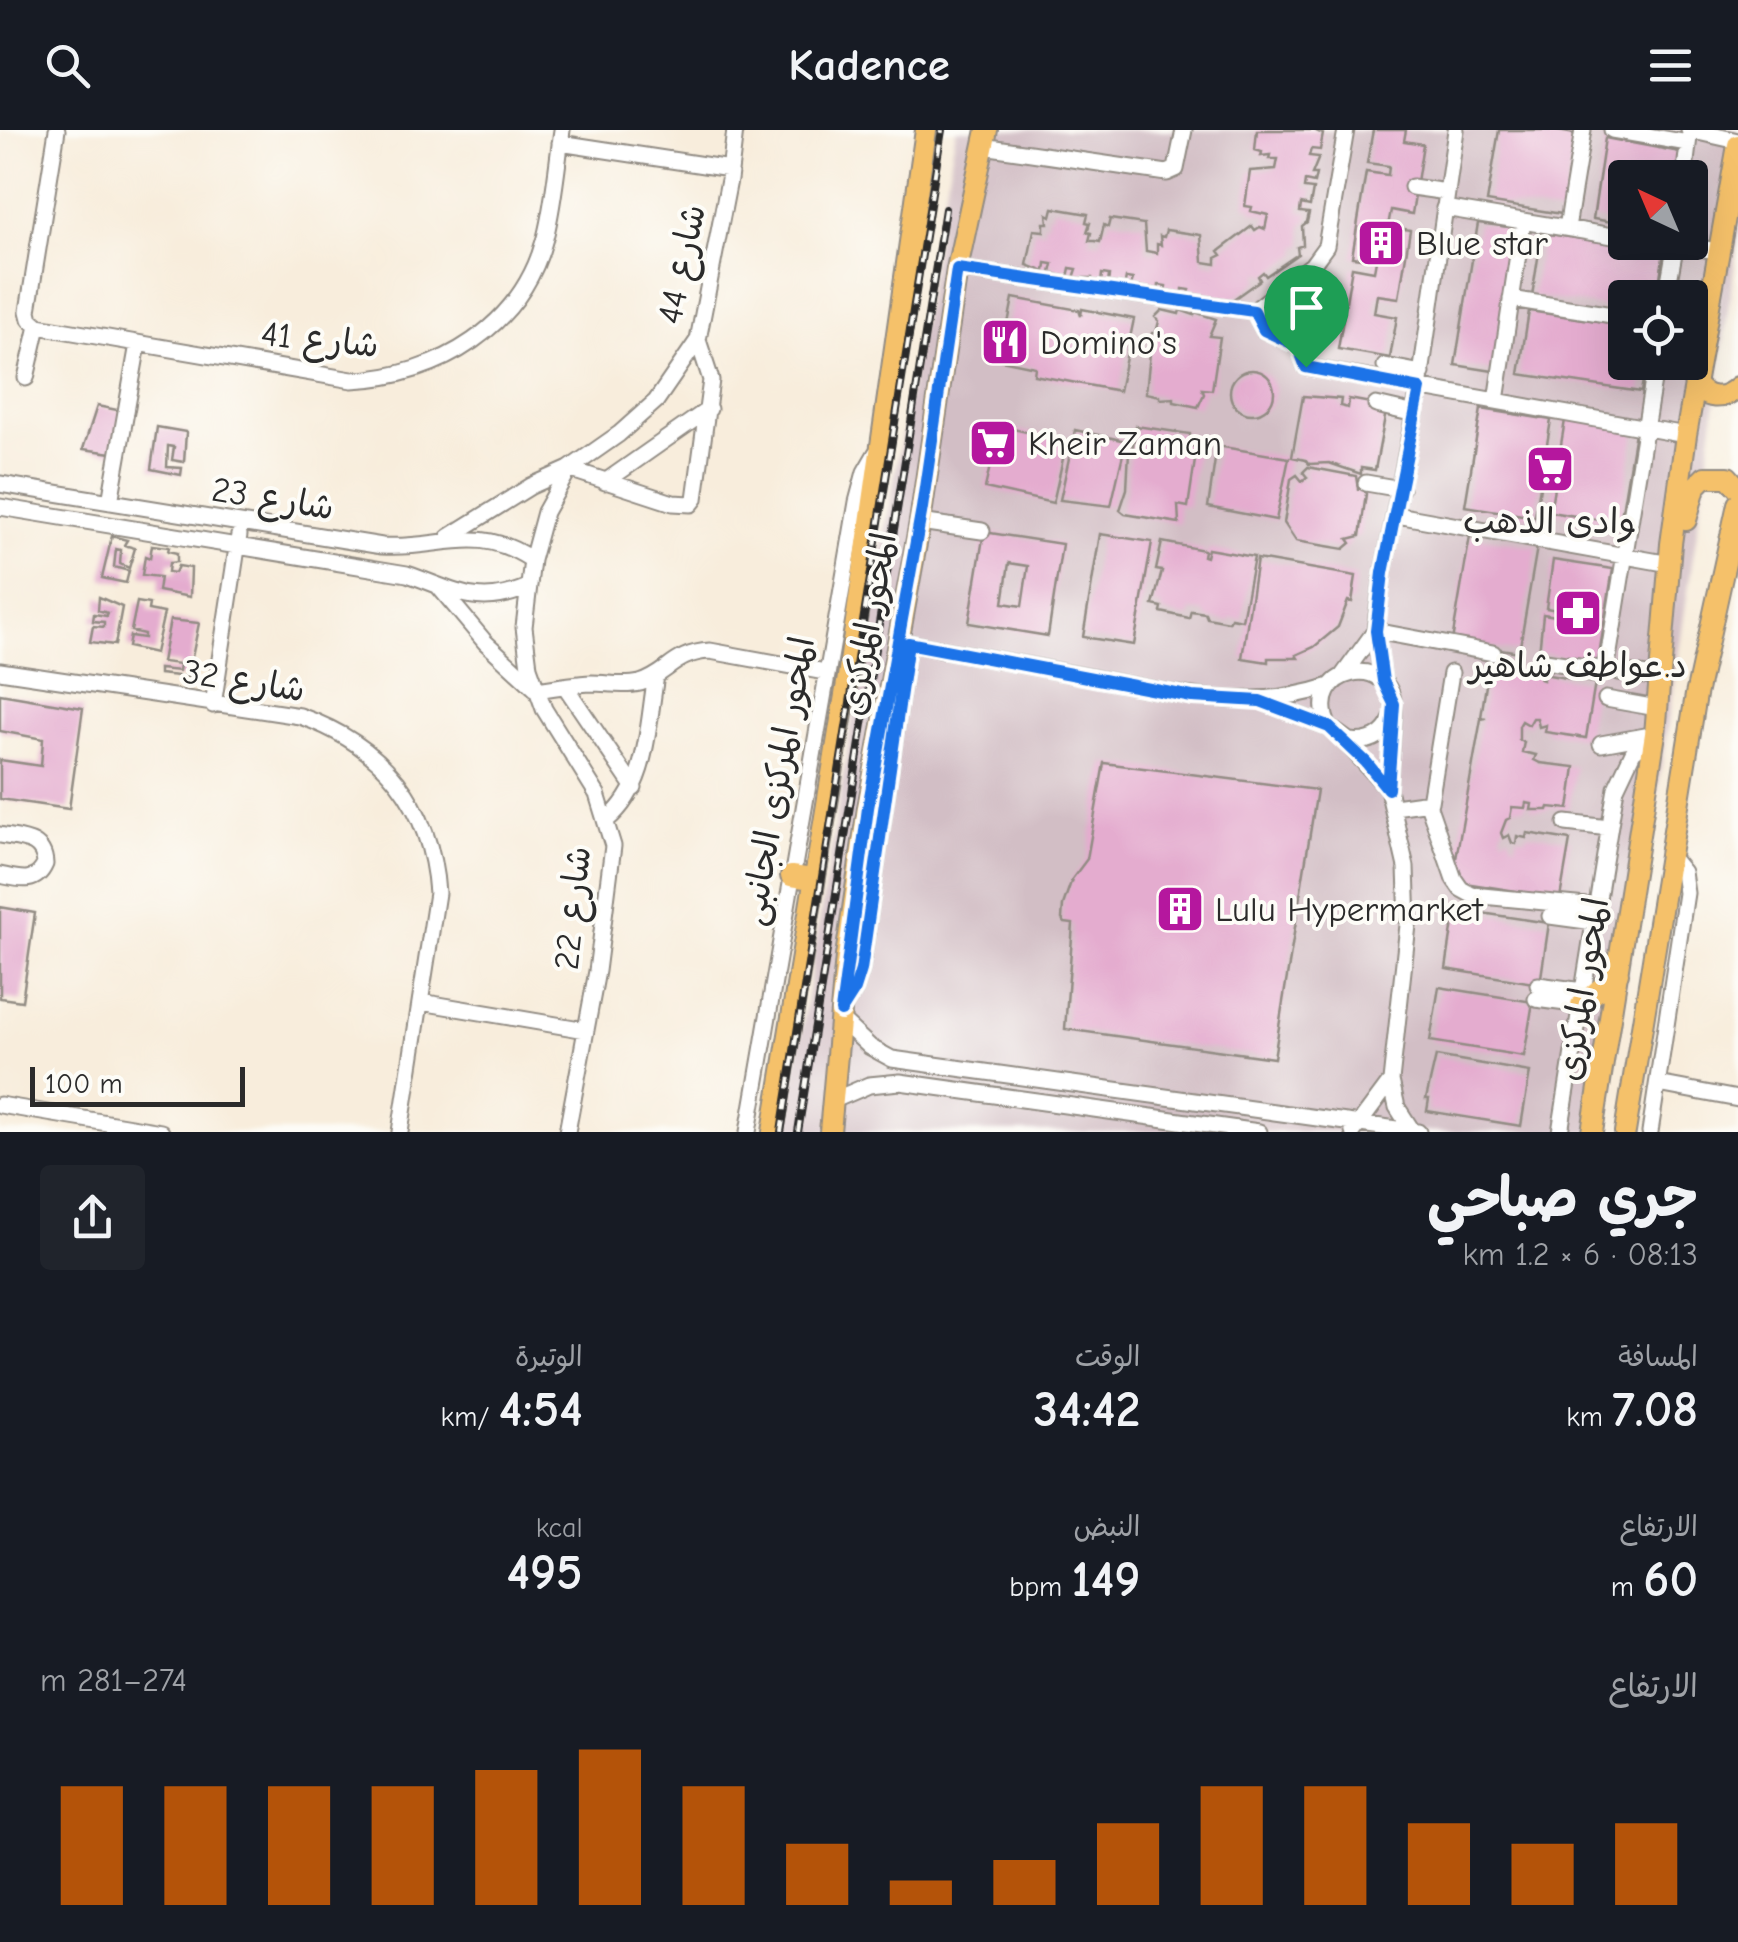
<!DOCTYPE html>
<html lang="ar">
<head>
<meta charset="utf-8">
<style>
	body { margin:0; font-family:"Comic Neue","Playpen Sans Arabic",sans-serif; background:#20242c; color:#f1f3f6; direction:rtl; height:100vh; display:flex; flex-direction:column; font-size:38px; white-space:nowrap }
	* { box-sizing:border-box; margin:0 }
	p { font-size:32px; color:#9ea1a6 }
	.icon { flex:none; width:55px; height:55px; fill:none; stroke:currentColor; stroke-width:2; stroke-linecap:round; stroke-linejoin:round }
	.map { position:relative; height:1002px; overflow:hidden; direction:ltr }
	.details { display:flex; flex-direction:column; background:#171b24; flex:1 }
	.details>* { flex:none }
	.needle { width:65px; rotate:316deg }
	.fabs { position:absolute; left:1608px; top:30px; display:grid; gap:20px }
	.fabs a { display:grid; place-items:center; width:100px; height:100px; border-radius:10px; background:#171b24; box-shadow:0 10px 40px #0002; font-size:50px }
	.scale { position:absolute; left:30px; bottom:25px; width:215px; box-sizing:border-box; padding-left:10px; border:5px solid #2b2b2b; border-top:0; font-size:28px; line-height:35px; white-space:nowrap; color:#2b2b2b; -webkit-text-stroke:8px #fdfcf7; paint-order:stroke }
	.pin { position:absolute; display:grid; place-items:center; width:85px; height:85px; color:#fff; margin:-102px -42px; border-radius:50% 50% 50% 0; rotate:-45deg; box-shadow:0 0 10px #0007 }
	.pin .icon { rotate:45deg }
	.round { display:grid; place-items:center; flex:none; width:105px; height:105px; border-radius:10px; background:#20242c }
	.summary { display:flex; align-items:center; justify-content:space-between; height:170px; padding:0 40px }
	h1 { font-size:55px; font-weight:700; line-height:75px }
	.figures { display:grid; grid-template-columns:repeat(3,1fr); gap:15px; height:170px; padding:10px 40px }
	.figures div { display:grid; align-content:center }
	.figures b { font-size:50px; font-weight:700 }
	.figures small { font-size:28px; font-weight:400 }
	.figures p { font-size:28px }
	.chart { height:280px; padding:20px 40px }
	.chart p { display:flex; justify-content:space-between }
	.chart svg { width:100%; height:180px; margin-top:10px; stroke:#b45309; stroke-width:6 }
	header { display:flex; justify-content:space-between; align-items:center; height:130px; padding:0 40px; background:#171b24; font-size:45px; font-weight:700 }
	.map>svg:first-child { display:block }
</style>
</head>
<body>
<header><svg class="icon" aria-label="menu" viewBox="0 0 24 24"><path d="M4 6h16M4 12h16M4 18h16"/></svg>Kadence<svg class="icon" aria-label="search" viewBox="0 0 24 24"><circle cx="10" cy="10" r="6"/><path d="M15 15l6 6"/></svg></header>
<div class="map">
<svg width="1738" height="1002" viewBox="0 0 1738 1002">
	<rect width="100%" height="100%" fill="#fdfcf7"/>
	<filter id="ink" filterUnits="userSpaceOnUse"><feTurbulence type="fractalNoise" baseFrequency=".01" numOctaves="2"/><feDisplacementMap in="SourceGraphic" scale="20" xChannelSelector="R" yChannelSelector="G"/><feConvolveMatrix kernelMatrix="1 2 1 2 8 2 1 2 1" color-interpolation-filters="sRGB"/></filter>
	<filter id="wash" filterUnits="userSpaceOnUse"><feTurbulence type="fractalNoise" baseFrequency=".0048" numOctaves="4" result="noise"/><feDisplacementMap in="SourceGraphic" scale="40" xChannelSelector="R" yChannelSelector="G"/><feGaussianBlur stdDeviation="2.25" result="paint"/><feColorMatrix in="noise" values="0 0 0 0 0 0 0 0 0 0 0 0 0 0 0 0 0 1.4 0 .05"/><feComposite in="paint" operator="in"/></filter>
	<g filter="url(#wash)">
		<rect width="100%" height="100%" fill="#f8eddc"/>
		<path fill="#d2bec5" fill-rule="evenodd" d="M956,0h782v107l-29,215 -55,362 -55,318h-814l76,-466zM1625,48h65v64h-65zM1625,168h65v64h-65z"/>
		<g id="blocks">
			<path fill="#e4accf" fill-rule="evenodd" d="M1257,0h57l9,4 -3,16 -9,-1 -2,7 10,1 -7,17h4l-2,9 -9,-2 -1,7 9,1 -3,17 -9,-2 -1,8 9,1 -2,9 -5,4 1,19 -6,2 1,7 -32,22 -3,-4 -5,4 2,4 -32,23 -41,-4 3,-9 -7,-1 -1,9 -17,-3 1,-9 -7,-1 -1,9 -18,-7 -1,4 -9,-3 3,-9 -7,-1 -2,10 -16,-4 1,-9 -7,-1 -1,9 -9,-2v-3h-18l3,-9 -7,-1 -2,9 -17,-4 2,-9 -7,-1 -1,9 -18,-7 7,-35 10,1v-8h4l-1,-9 4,2 2,-8 35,6 -2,8 4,1 -3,9 4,1 -2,8h6l5,1 4,-17 4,2 2,-8 34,5 2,27 11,2v-9l4,1 -1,-9 4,1 2,-7 35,5 2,27 13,2v-6l6,-3 -3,-4 33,-25 3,4 5,-3 5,2 3,-14 -17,-4 1,-4 -7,-1 5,-35 26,-2 2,-10h-9l1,-4 -9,1 1,-4 -7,-2z
				M1373,0h33l-2,11 19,3 -11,70 -21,-4 -3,16 22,4 -11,68 -22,-3 -3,18 23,4 -7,41 -52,-9 14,-82 22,4 2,-11 -24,-3 14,-85 22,3 1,-9 -22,-3z
				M1499,0h53l23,4 -13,80 -75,-12z
				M1605,8l75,14 -4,26h-51v46l-32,-5z
				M1478,93l39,5 -24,143 -38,-6z
				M1542,103l122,18 -7,47h-32v12l-93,-14z
				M1013,168l66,12 2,6 1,-7 52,10 -15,72 -85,-16 1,-8 -34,-7z
				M1162,180l17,4 1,-4 14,5 1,-3 21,7 -7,17 11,1 -8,53 -10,-1 2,5 -6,13 -24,-5v-4l-14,1v-3l-14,-3 6,-60h4l3,-12 -4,-4z
				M1529,181l96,14v37h21l-5,30 -122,-18z
				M1230 262a22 22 0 1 1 44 0a22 22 0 1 1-44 0Z
				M1303,266l38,3 -1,7 8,2 1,-9 38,7 -12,64 -14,-2v6l-32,-11 -20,1 -3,-4 -14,-3z
				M97,276l25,5 -10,42 -29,-4z
				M1481,279l70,11 -16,97 -70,-11z
				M1566,284l70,12 -16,97 -70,-11z
				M999,296l68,15 -14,62 -68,-15z
				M1136,296l54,8 1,12 6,1 -9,60 -10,-2 1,18 -54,-9 -5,-4 7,-21 2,-38h3z
				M157,297l29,5 -2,30 -12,-2 2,-13 -6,-1 -1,21 15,1 -1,7 -30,-6z
				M1075,300l51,11 -15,65 -51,-6z
				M1217,316l72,12 -13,62 -68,-13z
				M1308,337l48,9 2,13 5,-2 3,7 -6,42 -12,3 3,4 -7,6 -48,-8 -12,-18 7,-44 6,-4 5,6 5,-4 -4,-5z
				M984,402l78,12 -14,92 -79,-13zM1009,433l19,3 -6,40 -19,-3z
				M1100,404l52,8 -18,103 -51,-8z
				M112,406l15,4 -3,5 11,3 -6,20 -9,-4 1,-14 -5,-1 -2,18 15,4 -3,12 -24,-5z
				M1470,406l67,11 -18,105 -67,-11z
				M1162,412l42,8 -1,6 3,1 2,-8 46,8 -12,63 -11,-2 -2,4 -22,-4 -2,-5 -14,-2 -2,7 -28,-6 1,-5 -9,-2 9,-34 -6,-1z
				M152,415l17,2 -1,4 9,2v9l-8,1 -1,9 7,1 3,-7 13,2 -1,29 -32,-6 2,-14 -18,-2 3,-19 5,2z
				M1257,429l99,17 -4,26 -4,-1 -10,26 -24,20 -18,8 2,3h-30v4l-26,-4z
				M1553,430l60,9 -15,92 -59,-8 4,-39 13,2 1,-6 -11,-2z
				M99,467l23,10 -7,38 -25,-3 3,-16 11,1v-5l-11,-1 1,-7 13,2 1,-3 -10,-3z
				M137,472l12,2 -1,6 16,3 -9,40 -27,-6 2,-11 14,2v-4l-13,-3z
				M170,490l29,3 -11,54 -29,-3v-5l20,2 1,-7 -18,-2z
				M1489,536l52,8 -1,5 3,1v-6l52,9 -9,55 -41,-6 1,-7 -7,2 -2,-9h-4l-4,7 -7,-4 -3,5v14l5,2 -2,10 14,3 -2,5 6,3 35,4 -6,42 -20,-2 -1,3h-17l1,-6 -6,-1 -1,5 -13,-1 -2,11 -4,2 -5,13 2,5 6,-3 3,8 4,1 1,-8 9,2 1,-5 43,7 -10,58 -108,-17 29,-162 5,-1 -5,-1z
				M0,564l83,14 -14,101 -69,-10v-39l41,6 2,-27 -43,-8z
				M1104,633l213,27 -43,268 -209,-29 8,-105 -8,-1 -3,-4 1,-14 9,-26 15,-20z
				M0,777l35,6 -13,88 -22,-3z
				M1455,779l94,14 -9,61 -94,-15z
				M1439,857l94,15 -9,54 -94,-15z
				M1436,926l94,16 -9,54 -94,-15 2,-12h-3z"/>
		</g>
	</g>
	<g filter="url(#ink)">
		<use href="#blocks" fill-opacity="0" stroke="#928c84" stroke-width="2.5"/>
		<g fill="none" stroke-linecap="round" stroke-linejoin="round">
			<g stroke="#928c84" stroke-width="19">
				<path id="minor" d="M1346,0l-20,116 -14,19 -58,46 10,19 34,15 8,22 380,68
					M1612,0l76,13
					M1689,0l49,11
					M560,13l170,26
					M983,16l184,27 9,-4 8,-39
					M1684,48l5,-41
					M1412,57l35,5
					M1444,78l181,30
					M1567,98l16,-98
					M1654,112l65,9
					M957,139l297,42
					M1666,168l10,-56
					M1511,169l114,18
					M38,196l314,54c87,-3 170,-54 193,-142 9,-35 12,-73 17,-108
					M38,196l-8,-7 -2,-8 29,-181
					M1385,236l37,7
					M26,248l12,-52
					M1496,271l27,-180
					M1376,275l39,9
					M605,352l104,-73
					M1366,353l35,6
					M0,354l382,62c61,4 93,-24 150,14
					M110,372l28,-158
					M0,377l407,67c48,16 70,35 121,13
					M1397,385l273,49
					M920,392l62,9
					M449,407l82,-51 38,-17 104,34 18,1 4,-5 16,-119 -13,-40
					M439,457l46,55 52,48c18,-3 37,-6 55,-7 16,0 32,4 48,0 29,-9 33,-30 70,-32l115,21
					M1375,501l118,22
					M898,511c65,12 131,25 197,37 82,16 153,35 235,8
					M1545,531l115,17
					M0,541l300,45c83,29 131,89 137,177l-37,239
					M1606,541l50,-309
					M1343,545l32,-44
					M1383,551l-8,-50 8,-58 36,-184 37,-259
					M565,556l69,102
					M1606,569l51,9
					M1269,574l60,23
					M213,575l26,-170
					M1342,608l46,51 18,78 2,58 -17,156 6,26 16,25
					M1601,614l50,-9
					M1388,659l6,-77c1,-64 -93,-44 -65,15l20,14c23,3 39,-7 45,-29
					M1428,674l26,75 7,10 11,6 125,12
					M1394,677l36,-5 21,-129
					M607,690c42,-35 40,-94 49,-144
					M1566,693l43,5
					M0,705c21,4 44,3 45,29 -9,21 -26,15 -45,11
					M1550,786l44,6
					M1538,855l45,6
					M1536,869l45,6
					M421,872l165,28
					M843,878l12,-19 6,-19 47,-327
					M840,889l30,28 22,12 526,73
					M1658,954l80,15
					M834,970l35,-15 31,-3 359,50
					M0,975l161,27
					M567,1002l30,-161 16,-125 -16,-52 -53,-85 -15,-42 -5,-40 8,-67 13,-48 24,-43 50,-35 37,-33 42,-61 31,-160 6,-50
					M748,1002l109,-630 8,-30 11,-19
					M1353,1002l38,-51
					M1560,1002l56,-344 17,-36 22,-18
					M1650,1002l36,-239 -3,-21 -14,-17"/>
			</g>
			<g stroke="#928c84" stroke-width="24">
				<path id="major" d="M1694,252c11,18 29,19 44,5
					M1686,390l9,-33 10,-10h23l10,11
					M791,746l22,3
					M1581,875l37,-32
					M773,1002l75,-455 78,-547
					M830,1002l16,-176 22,-148 52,-286 37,-253 30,-139
					M1592,1002l63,-398 16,-190 15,-109 52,-290
					M1625,1002l71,-437 42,-191"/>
			</g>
			<use href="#minor" stroke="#fff" stroke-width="15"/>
			<use href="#major" stroke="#f5c16b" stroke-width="20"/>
			<g stroke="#2b2b2b" stroke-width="8">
				<path id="rail" d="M781,1002l161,-1002
					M798,1002l147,-923"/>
			</g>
			<use href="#rail" stroke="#fdfcf7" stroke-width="4" stroke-dasharray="11" stroke-linecap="butt"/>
		</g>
	</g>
	<g fill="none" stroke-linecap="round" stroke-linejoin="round" filter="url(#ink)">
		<g stroke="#fff" stroke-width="20">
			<path id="route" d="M957,139l297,42 10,19 34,16 8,21 114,22 -37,184 -7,58 7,50 11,23 -6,85 -22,-27 -37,-35 -69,-26 -68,-4 -284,-54 -47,327 -6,19 -14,22 27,-203 54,-300z"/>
		</g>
		<use href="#route" stroke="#1a73e8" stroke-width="12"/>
	</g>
	<defs>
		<g id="building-square" transform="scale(2.5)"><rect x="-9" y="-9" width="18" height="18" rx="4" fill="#b5179e" stroke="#fdfcf7"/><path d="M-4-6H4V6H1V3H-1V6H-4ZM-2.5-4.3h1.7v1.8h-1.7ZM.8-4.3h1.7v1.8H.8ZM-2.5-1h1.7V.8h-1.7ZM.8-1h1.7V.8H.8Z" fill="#fff"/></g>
		<g id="restaurant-square" transform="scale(2.5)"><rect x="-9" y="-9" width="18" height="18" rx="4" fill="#b5179e" stroke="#fdfcf7"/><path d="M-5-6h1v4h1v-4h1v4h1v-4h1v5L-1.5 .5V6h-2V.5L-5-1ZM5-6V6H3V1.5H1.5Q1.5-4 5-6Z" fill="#fff"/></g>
		<g id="supermarket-square" transform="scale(2.5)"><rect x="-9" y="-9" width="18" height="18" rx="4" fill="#b5179e" stroke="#fdfcf7"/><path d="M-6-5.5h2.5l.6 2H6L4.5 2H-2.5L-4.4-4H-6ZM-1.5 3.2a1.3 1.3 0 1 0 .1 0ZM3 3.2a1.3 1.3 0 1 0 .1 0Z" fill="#fff"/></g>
		<g id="pharmacy-square" transform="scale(2.5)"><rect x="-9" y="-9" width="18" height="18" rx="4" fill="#b5179e" stroke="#fdfcf7"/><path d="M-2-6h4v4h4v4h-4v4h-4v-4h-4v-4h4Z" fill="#fff"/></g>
	</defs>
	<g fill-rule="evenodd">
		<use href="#building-square" x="1381" y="113"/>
		<use href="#restaurant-square" x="1005" y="212"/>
		<use href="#supermarket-square" x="993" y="313"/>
		<use href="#supermarket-square" x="1550" y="339"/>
		<use href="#pharmacy-square" x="1578" y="483"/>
		<use href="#building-square" x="1180" y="779"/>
	</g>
	<g text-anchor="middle" stroke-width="8" stroke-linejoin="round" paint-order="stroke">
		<g font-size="35" fill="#2b2b2b" stroke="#fdfcf7" text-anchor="start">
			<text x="1416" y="125">Blue star</text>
			<text x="1040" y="224">Domino's</text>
			<text x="1028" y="325">Kheir Zaman</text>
			<text x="1550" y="403" text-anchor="middle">وادى الذهب</text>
			<text x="1578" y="547" text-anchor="middle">د.عواطف شاهير</text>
			<text x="1215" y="791">Lulu Hypermarket</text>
		</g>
		<g font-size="35" fill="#2b2b2b" stroke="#fdfcf7">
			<text transform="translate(681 134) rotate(-78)" y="12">شارع 44</text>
			<text transform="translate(320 209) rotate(6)" y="12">شارع 41</text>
			<text transform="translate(273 368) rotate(9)" y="12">شارع 23</text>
			<text transform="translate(868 494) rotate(-80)" y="12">المحور المركزى</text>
			<text transform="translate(244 550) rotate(9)" y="12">شارع 32</text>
			<text transform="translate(777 651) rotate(-80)" y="12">المحور المركزى الجانبى</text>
			<text transform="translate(572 778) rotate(-84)" y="12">شارع 22</text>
			<text transform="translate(1582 859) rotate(-81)" y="12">المحور المركزى</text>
		</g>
	</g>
</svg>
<div class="fabs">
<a><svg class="needle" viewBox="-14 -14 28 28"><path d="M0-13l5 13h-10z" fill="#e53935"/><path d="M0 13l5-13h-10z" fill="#9ea1a6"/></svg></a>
<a><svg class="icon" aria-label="locate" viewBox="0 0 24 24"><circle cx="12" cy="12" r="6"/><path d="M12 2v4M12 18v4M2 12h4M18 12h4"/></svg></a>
</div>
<div class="scale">100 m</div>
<div class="pin" style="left:1306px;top:237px;background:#1e9e55"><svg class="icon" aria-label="arrive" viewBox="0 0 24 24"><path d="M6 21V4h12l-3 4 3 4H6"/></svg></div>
</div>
<section class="details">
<div class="summary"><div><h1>جري صباحي</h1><p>08:13 · 6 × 1.2 km</p></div><a class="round"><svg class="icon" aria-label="share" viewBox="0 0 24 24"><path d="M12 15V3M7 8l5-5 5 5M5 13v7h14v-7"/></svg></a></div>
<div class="figures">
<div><p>المسافة</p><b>7.08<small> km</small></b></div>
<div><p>الوقت</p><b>34:42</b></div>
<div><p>الوتيرة</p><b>4:54<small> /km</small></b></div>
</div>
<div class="figures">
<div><p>الارتفاع</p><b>60<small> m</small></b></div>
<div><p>النبض</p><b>149<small> bpm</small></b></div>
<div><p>kcal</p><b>495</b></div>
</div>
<div class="chart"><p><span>الارتفاع</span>274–281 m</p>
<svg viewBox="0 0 160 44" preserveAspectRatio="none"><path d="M5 44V15M15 44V15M25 44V15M35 44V15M45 44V11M55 44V6M65 44V15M75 44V29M85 44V38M95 44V33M105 44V24M115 44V15M125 44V15M135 44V24M145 44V29M155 44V24"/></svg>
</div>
</section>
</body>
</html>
